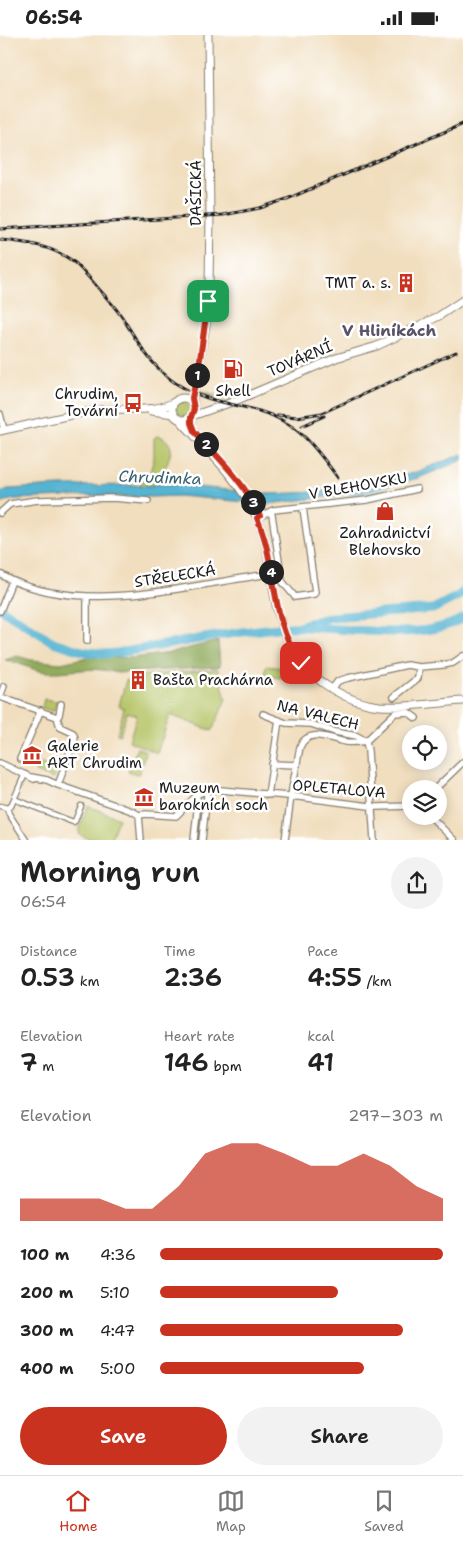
<!DOCTYPE html>
<html lang="en">
<head>
<meta charset="utf-8">
<style>
	body { margin:0; font-family:"Shantell Sans",sans-serif; background:#f2f2f2; color:#222; height:100vh; display:flex; flex-direction:column; font-size:19px; white-space:nowrap }
	* { box-sizing:border-box; margin:0 }
	p { font-size:16px; color:#767676 }
	.icon { flex:none; width:28px; height:28px; fill:none; stroke:currentColor; stroke-width:2; stroke-linecap:round; stroke-linejoin:round }
	.map { position:relative; height:805px; overflow:hidden }
	.drawer { display:flex; flex-direction:column; background:#fff; flex:1 }
	.drawer>* { flex:none }
	.buttons { position:absolute; left:402px; top:690px; display:grid; gap:10px }
	.buttons a { display:grid; place-items:center; width:45px; height:45px; border-radius:50%; background:#fff; box-shadow:0 2px 12px #0003; font-size:25px }
	.pin { position:absolute; display:grid; place-items:center; width:42px; height:42px; color:#fff; margin:-21px; border-radius:10px; box-shadow:0 2px 8px #0006 }
	.km { position:absolute; width:25px; height:25px; margin:-12px; border-radius:50%; background:#222; color:#fff; font-size:14px; line-height:25px; text-align:center }
	.round { display:grid; place-items:center; flex:none; width:52px; height:52px; border-radius:26px; background:#f2f2f2 }
	.head { display:flex; align-items:center; justify-content:space-between; height:85px; padding:0 20px }
	h1 { font-size:28px; font-weight:600; line-height:38px }
	.metrics { display:grid; grid-template-columns:repeat(3,1fr); gap:8px; height:85px; padding:5px 20px }
	.metrics div { display:grid; align-content:center }
	.metrics b { font-size:25px; font-weight:600 }
	.metrics small { font-size:14px; font-weight:400 }
	.metrics p { font-size:14px }
	.chart { height:140px; padding:10px 20px }
	.chart p { display:flex; justify-content:space-between }
	.chart svg { width:100%; height:90px; margin-top:5px; fill:#c8321e; opacity:.7 }
	.action { display:flex; gap:10px; margin-top:auto; padding:10px 20px }
	.action a { flex:1; height:58px; border-radius:30px; background:#c8321e; color:#fff; font-size:20px; font-weight:600; line-height:58px; text-align:center }
	.action a+a { background:#f2f2f2; color:#222 }
	ul { padding:0 20px; list-style:none; font-size:16px }
	li { display:grid; grid-template-columns:80px 60px 1fr; align-items:center; height:38px }
	li i { height:12px; border-radius:6px; background:#c8321e }
	.status { display:flex; justify-content:space-between; align-items:center; height:35px; padding:0 25px; background:#fff; direction:ltr }
	.status svg { height:14px; fill:currentColor }
	.menu { display:flex; justify-content:space-around; align-items:center; height:70px; border-top:1px solid #e0e0e0; background:#fff; font-size:14px; color:#767676 }
	.menu a { display:grid; justify-items:center; gap:2px }
	.menu .active { color:#c8321e }
	.map>svg:first-child { display:block }
</style>
</head>
<body>
<div class="status"><b>06:54</b><svg viewBox="0 0 49 12"><path d="M0 12V9h3v3zM5 12V6h3v6zM10 12V3h3v9zM15 12V0h3v12zM26 1h20v11H26zM47 4h2v5h-2z"/></svg></div>
<div class="map">
<svg width="463" height="805" viewBox="0 0 463 805">
	<rect width="100%" height="100%" fill="#fff"/>
	<filter id="ink" filterUnits="userSpaceOnUse"><feTurbulence type="fractalNoise" baseFrequency=".02" numOctaves="2"/><feDisplacementMap in="SourceGraphic" scale="10" xChannelSelector="R" yChannelSelector="G"/><feConvolveMatrix kernelMatrix="1 2 1 2 8 2 1 2 1" color-interpolation-filters="sRGB"/></filter>
	<filter id="wash" filterUnits="userSpaceOnUse"><feTurbulence type="fractalNoise" baseFrequency=".0096" numOctaves="4" result="noise"/><feDisplacementMap in="SourceGraphic" scale="20" xChannelSelector="R" yChannelSelector="G"/><feGaussianBlur stdDeviation="1.12" result="paint"/><feColorMatrix in="noise" values="0 0 0 0 0 0 0 0 0 0 0 0 0 0 0 0 0 1.4 0 .05"/><feComposite in="paint" operator="in"/></filter>
	<g filter="url(#wash)">
		<rect width="100%" height="100%" fill="#f1debe"/>
		<path fill="#b6c466" stroke="#697041" d="M196,355l31,7h11l-13,4 -29,-9z
			M176 374a7 7 0 1 1 14 0a7 7 0 1 1-14 0Z
			M158,401c5,0 12,6 13,13 1,5 -12,34 -16,36 -5,3 -11,1 -16,0l10,-9 5,-18v-20z
			M266,631l17,2 -1,10 -17,-2z
			M218,634l8,30 -14,32 -42,-16 -13,38 -28,-12 8,-26 -10,-3 -7,23 -3,-1 7,-26 -5,-2 7,-26 13,4 3,-4 -1,-3 -3,-1z
			M44,664l13,2 -3,9 -1,1 -11,-3z
			M137,713l9,3 -7,22 -2,1 -9,-3z
			M39,728l19,7 -4,9 -19,-7z
			M88,771l31,12 -9,22c-10,0 -23,0 -31,-6v-5z"/>
		<path fill="#90aa5b" stroke="#56633c" d="M218,606l2,25 -4,1 -99,6c-25,-8 -45,0 -70,-1 -15,-1 -27,-10 -42,-12l12,-4 14,4 30,3 27,-6 45,1 36,-5z"/>
		<path fill="#54b4d2" stroke="#386877" d="M463,419v6l-45,18 -51,14 -99,12 -89,-8 -27,1 -56,-1 -81,3 -10,2 -5,3v-12l8,-3 52,-3 79,-1 12,1 7,-3 110,11 50,-2 54,-7 44,-13z"/>
		<g fill="none" stroke-linecap="round" stroke-linejoin="round">
			<path stroke="#54b4d2" stroke-width="9" d="M0,573l53,34 29,9 22,3 13,-1c57,-9 115,-22 173,-26 10,-1 20,0 31,1 41,2 106,12 142,-10
				M305,589l26,-7 102,-8 25,-13 5,-4"/>
		</g>
	</g>
	<g filter="url(#ink)">
		<g fill="none" stroke-linecap="round" stroke-linejoin="round">
			<g stroke="#867d6d" stroke-width="7">
				<path id="pedestrian" d="M14,764l59,23 2,-1 6,-15
					M0,771l7,2 4,-2 14,-32
					M7,773l2,6 17,26"/>
			</g>
			<g stroke="#867d6d" stroke-width="8">
				<path id="minor" d="M0,379l4,16
					M0,478l10,-9 28,-4 75,-2 35,3
					M272,480l10,66 13,16 19,-3 1,-2 -12,-84
					M257,483l16,-8 94,-10 50,-11
					M0,539c16,10 32,14 50,18 70,13 143,-7 213,-17l2,-3
					M87,562v44
					M0,576l12,-30
					M332,654l6,-8 10,-3 59,-13 12,2 24,-2 10,-2 10,-7
					M0,662l57,20
					M0,662l4,-11
					M394,662l24,-19 1,-11
					M263,679l23,9 25,1 24,8 22,4 9,5 29,-28 13,-1 8,6
					M57,682l3,10 13,6 2,5 -17,47
					M57,682l2,-2 2,-11
					M20,724l21,-49
					M0,728l34,16
					M272,729l25,1
					M31,742l16,3 11,5 74,26 7,4 7,-1 30,2 22,-22 12,-5 89,8 78,10 34,-1
					M435,754l28,-27
					M268,760l11,-75
					M139,780l2,25
					M430,781l24,24
					M194,805l4,-38 -2,-7
					M202,805l5,-45 -2,-5
					M285,805l7,-51 8,-42c8,-20 30,-8 46,-5 7,1 13,0 20,-1l2,10 6,89"/>
			</g>
			<g stroke="#867d6d" stroke-width="9">
				<path id="tertiary" d="M172 374a11 11 0 1 1 22 0a11 11 0 1 1-22 0Z
					M193,369v-8l13,-71 3,-40 1,-69 -2,-181
					M151,376l23,3
					M192,381l43,-15 101,-43 41,-12 62,-30 24,-16
					M191,382l1,10 4,6
					M179,384c28,31 62,62 79,101 12,28 12,59 19,89 5,17 10,34 20,48 18,26 52,46 83,49 27,2 56,-3 83,-5
					M0,396c33,-7 66,-16 99,-21 23,-3 58,4 77,-9"/>
			</g>
			<use href="#pedestrian" stroke="#fff" stroke-width="4.5"/>
			<use href="#minor" stroke="#fff" stroke-width="5.5"/>
			<use href="#tertiary" stroke="#fff" stroke-width="7"/>
			<g stroke="#1c1c1c" stroke-width="3">
				<path id="rail" d="M0,194l223,-14 37,-7 27,-9 176,-75
					M0,205c26,2 54,6 75,23 8,7 16,17 23,25 9,10 17,19 24,29 16,25 29,50 55,67 27,17 53,19 82,27 39,11 56,36 79,67
					M278,380l19,2 25,-4 134,-61
					M302,391l22,-10"/>
			</g>
			<use href="#rail" stroke="#fff" stroke-width="1" stroke-dasharray="4" stroke-linecap="butt"/>
		</g>
	</g>
	<g fill="none" stroke-linecap="round" stroke-linejoin="round" filter="url(#ink)">
		<g stroke="#fff" stroke-width="10">
			<path id="route" d="M208,266l-9,65 -7,32 2,11 -3,8v6l3,8c24,26 51,52 66,85l-3,2c21,47 12,102 44,145"/>
		</g>
		<use href="#route" stroke="#c8321e" stroke-width="6"/>
	</g>
	<defs>
		<g id="building-bare" transform="scale(1.5)"><path d="M-4-6H4V6H1V3H-1V6H-4ZM-2.5-4.3h1.7v1.8h-1.7ZM.8-4.3h1.7v1.8H.8ZM-2.5-1h1.7V.8h-1.7ZM.8-1h1.7V.8H.8Z" fill="#c8321e" stroke="#fff" stroke-width="2.5" paint-order="stroke"/></g>
		<g id="fuel-bare" transform="scale(1.5)"><path d="M-5.5-6h7V0h2V4h1.3V-2.5L3-4.5l.8-.8L6-3V5H2.5V1h-1V6h-7ZM-4.2-4.7v3.2H.2V-4.7Z" fill="#c8321e" stroke="#fff" stroke-width="2.5" paint-order="stroke"/></g>
		<g id="bus-bare" transform="scale(1.5)"><path d="M-5-6H5V4H4V6H2V4H-2V6H-4V4H-5ZM-3.5-4V0h7V-4ZM-3.5 1.2v1.5H-2V1.2ZM2 1.2v1.5H3.5V1.2Z" fill="#c8321e" stroke="#fff" stroke-width="2.5" paint-order="stroke"/></g>
		<g id="shop-bare" transform="scale(1.5)"><path d="M-5-2.5h2.3a2.7 3.5 0 0 1 5.4 0H5L5.5 6h-11ZM-1.5-2.5h3a1.5 2.3 0 0 0-3 0Z" fill="#c8321e" stroke="#fff" stroke-width="2.5" paint-order="stroke"/></g>
		<g id="museum-bare" transform="scale(1.5)"><path d="M0-6L6-3V-2H-6V-3ZM-5-1h2V3h-2ZM-1-1h2V3h-2ZM3-1h2V3H3ZM-6 4H6V6H-6Z" fill="#c8321e" stroke="#fff" stroke-width="2.5" paint-order="stroke"/></g>
	</defs>
	<g fill-rule="evenodd">
		<use href="#building-bare" x="406" y="248"/>
		<use href="#fuel-bare" x="233" y="334"/>
		<use href="#bus-bare" x="133" y="368"/>
		<use href="#shop-bare" x="385" y="476"/>
		<use href="#building-bare" x="138" y="645"/>
		<use href="#museum-bare" x="32" y="720"/>
		<use href="#museum-bare" x="144" y="762"/>
	</g>
	<g text-anchor="middle" stroke-width="5" stroke-linejoin="round" paint-order="stroke">
		<g font-size="15" fill="#1c1c1c" stroke="#fff">
			<text transform="translate(196 158) rotate(-90)" y="5">DAŠICKÁ</text>
			<text transform="translate(300 324) rotate(-23)" y="5">TOVÁRNÍ</text>
			<text transform="translate(358 451) rotate(-10)" y="5">V BLEHOVSKU</text>
			<text transform="translate(175 541) rotate(-9)" y="5">STŘELECKÁ</text>
			<text transform="translate(318 680) rotate(14)" y="5">NA VALECH</text>
			<text transform="translate(339 754) rotate(5)" y="5">OPLETALOVA</text>
		</g>
		<g font-size="15" fill="#1c1c1c" stroke="#fff" text-anchor="start">
			<text x="391" y="253" text-anchor="end">TMT a. s.</text>
			<text x="233" y="361" text-anchor="middle">Shell</text>
			<text x="118" y="364" text-anchor="end">Chrudim,<tspan x="118" dy="17">Tovární</tspan></text>
			<text x="385" y="503" text-anchor="middle">Zahradnictví<tspan x="385" dy="17">Blehovsko</tspan></text>
			<text x="153" y="650">Bašta Prachárna</text>
			<text x="47" y="716">Galerie<tspan x="47" dy="17">ART Chrudim</tspan></text>
			<text x="159" y="758">Muzeum<tspan x="159" dy="17">barokních soch</tspan></text>
		</g>
		<g font-size="16" font-weight="bold" fill="#5a5267" stroke="#fff">
			<text x="389" y="301">V Hliníkách</text>
		</g>
		<g font-size="16" font-style="italic" fill="#35606e" stroke="#fff">
			<text transform="translate(160 442) rotate(2)" y="6">Chrudimka</text>
		</g>
	</g>
</svg>
<div class="buttons">
<a><svg class="icon" aria-label="locate" viewBox="0 0 24 24"><circle cx="12" cy="12" r="6"/><path d="M12 2v4M12 18v4M2 12h4M18 12h4"/></svg></a>
<a><svg class="icon" aria-label="layers" viewBox="0 0 24 24"><path d="M12 4l9 5-9 5-9-5zM3 14l9 5 9-5"/></svg></a>
</div>
<div class="pin" style="left:208px;top:266px;background:#1e9e55"><svg class="icon" aria-label="arrive" viewBox="0 0 24 24"><path d="M6 21V4h12l-3 4 3 4H6"/></svg></div>
<div class="pin" style="left:301px;top:628px;background:#d93025"><svg class="icon" aria-label="check" viewBox="0 0 24 24"><path d="M5 12l5 5 9-10"/></svg></div>
<b class="km" style="left:197px;top:340px">1</b>
<b class="km" style="left:206px;top:409px">2</b>
<b class="km" style="left:253px;top:467px">3</b>
<b class="km" style="left:271px;top:537px">4</b>
</div>
<section class="drawer">
<div class="head"><div><h1>Morning run</h1><p>06:54</p></div><a class="round"><svg class="icon" aria-label="share" viewBox="0 0 24 24"><path d="M12 15V3M7 8l5-5 5 5M5 13v7h14v-7"/></svg></a></div>
<div class="metrics">
<div><p>Distance</p><b>0.53<small> km</small></b></div>
<div><p>Time</p><b>2:36</b></div>
<div><p>Pace</p><b>4:55<small> /km</small></b></div>
</div>
<div class="metrics">
<div><p>Elevation</p><b>7<small> m</small></b></div>
<div><p>Heart rate</p><b>146<small> bpm</small></b></div>
<div><p>kcal</p><b>41</b></div>
</div>
<div class="chart"><p><span>Elevation</span>297–303 m</p>
<svg viewBox="0 0 160 44" preserveAspectRatio="none"><path d="M0 44V33L10 33L20 33L30 33L40 38L50 38L60 27L70 11L80 6L90 6L100 11L110 17L120 17L130 11L140 17L150 27L160 33V44z"/></svg>
</div>
<ul>
<li><b>100 m</b>4:36<i style="width:100%"></i></li>
<li><b>200 m</b>5:10<i style="width:63%"></i></li>
<li><b>300 m</b>4:47<i style="width:86%"></i></li>
<li><b>400 m</b>5:00<i style="width:72%"></i></li>
</ul>
<div class="action"><a>Save</a><a>Share</a></div>
</section>
<nav class="menu">
<a class="active"><svg class="icon" aria-label="home" viewBox="0 0 24 24"><path d="M3 11l9-7 9 7M6 9v11h12V9"/></svg>Home</a>
<a><svg class="icon" aria-label="map" viewBox="0 0 24 24"><path d="M3 6l6-2 6 2 6-2v14l-6 2-6-2-6 2zM9 4v14M15 6v14"/></svg>Map</a>
<a><svg class="icon" aria-label="saved" viewBox="0 0 24 24"><path d="M7 4h10v16l-5-4-5 4z"/></svg>Saved</a>
</nav>
</body>
</html>
